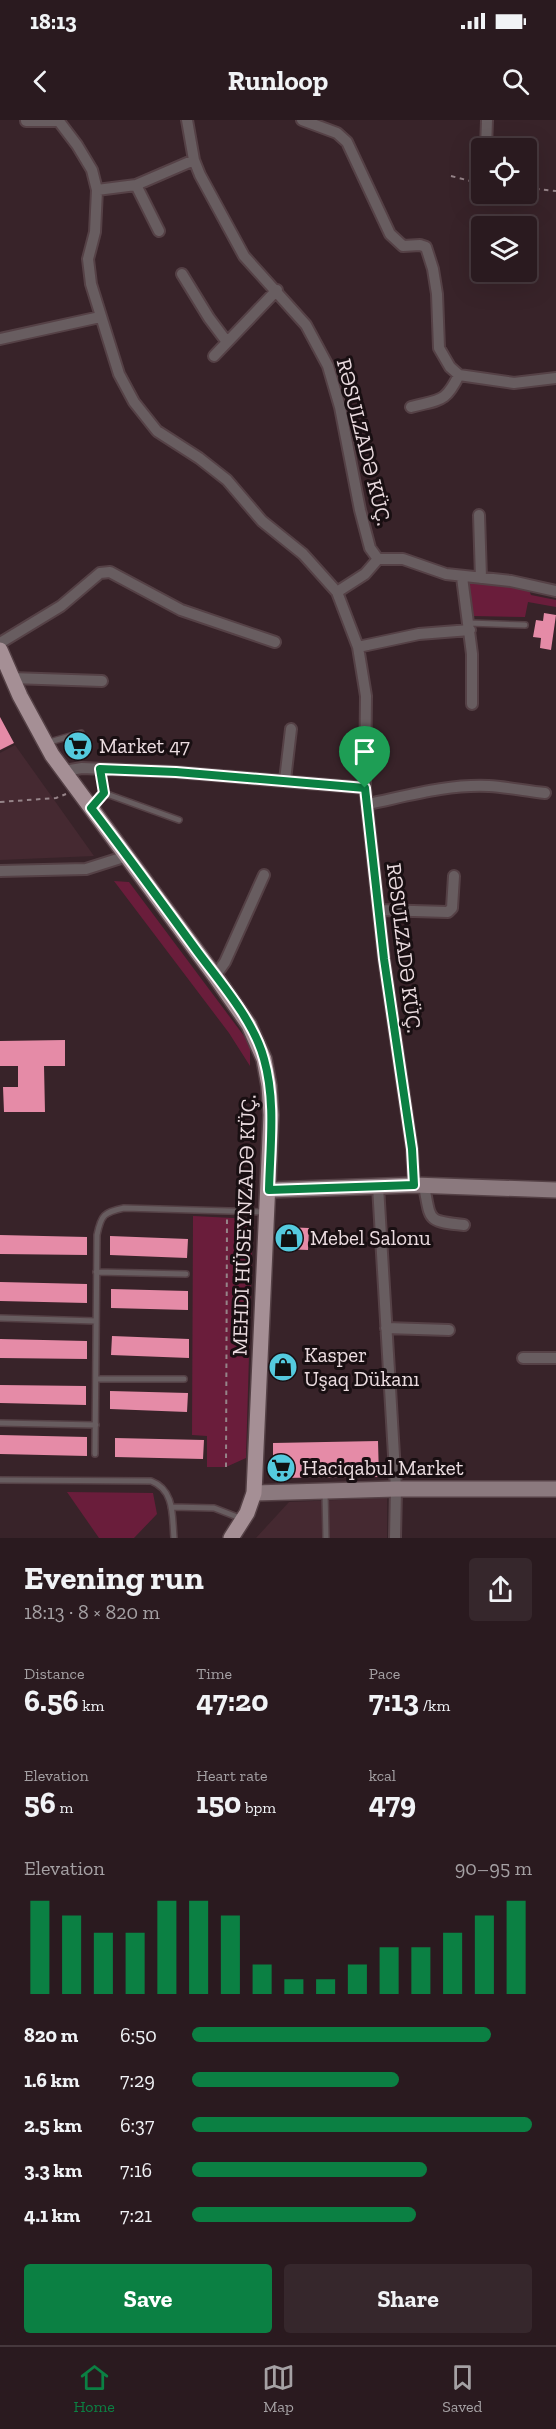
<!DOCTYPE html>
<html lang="en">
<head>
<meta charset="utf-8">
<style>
	body { margin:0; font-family:"Zilla Slab",serif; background:#36272c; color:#f1f3f6; height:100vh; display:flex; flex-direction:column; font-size:22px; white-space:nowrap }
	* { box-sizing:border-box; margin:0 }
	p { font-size:20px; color:#a5a1a4 }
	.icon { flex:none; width:33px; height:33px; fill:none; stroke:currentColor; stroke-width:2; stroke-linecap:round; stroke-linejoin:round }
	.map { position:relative; height:1418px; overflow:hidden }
	.drawer { display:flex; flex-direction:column; background:#2a1a1f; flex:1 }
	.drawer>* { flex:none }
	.tools { position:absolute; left:471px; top:18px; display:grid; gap:12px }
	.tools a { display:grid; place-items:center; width:66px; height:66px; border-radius:6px; background:#2a1a1f; box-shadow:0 6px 24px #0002,0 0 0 2px #46383d; font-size:30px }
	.pin { position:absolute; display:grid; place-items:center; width:51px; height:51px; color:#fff; margin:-62px -26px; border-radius:50% 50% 50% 0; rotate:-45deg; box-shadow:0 0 6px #0007 }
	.pin .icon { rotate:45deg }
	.round { display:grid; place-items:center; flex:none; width:63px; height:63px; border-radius:6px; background:#36272c }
	.summary { display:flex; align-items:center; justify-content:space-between; height:102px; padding:0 24px }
	h1 { font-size:33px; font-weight:800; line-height:45px }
	.figures { display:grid; grid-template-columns:repeat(3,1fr); gap:9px; height:102px; padding:6px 24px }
	.figures div { display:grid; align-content:center }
	.figures b { font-size:30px; font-weight:800 }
	.figures small { font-size:16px; font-weight:400 }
	.figures p { font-size:16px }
	.chart { height:168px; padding:12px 24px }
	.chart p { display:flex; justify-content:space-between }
	.chart svg { width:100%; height:108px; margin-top:6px; stroke:#0b8043; stroke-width:6 }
	.cta { display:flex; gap:12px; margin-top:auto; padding:12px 24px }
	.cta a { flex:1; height:69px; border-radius:6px; background:#0b8043; color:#fff; font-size:24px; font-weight:800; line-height:69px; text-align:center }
	.cta a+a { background:#36272c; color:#f1f3f6 }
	ul { padding:0 24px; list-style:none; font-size:20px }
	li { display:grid; grid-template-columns:96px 72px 1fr; align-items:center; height:45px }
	li i { height:15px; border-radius:8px; background:#0b8043 }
	.status { display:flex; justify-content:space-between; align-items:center; height:42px; padding:0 30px; background:#2a1a1f; direction:ltr }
	.status svg { height:16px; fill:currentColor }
	header { display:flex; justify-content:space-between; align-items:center; height:78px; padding:0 24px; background:#2a1a1f; font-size:27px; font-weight:800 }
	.tabs { display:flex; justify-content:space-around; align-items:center; height:84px; border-top:2px solid #46383d; background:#2a1a1f; font-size:16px; color:#a5a1a4 }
	.tabs a { display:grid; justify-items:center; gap:3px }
	.tabs .active { color:#0b8043 }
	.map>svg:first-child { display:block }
</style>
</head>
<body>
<div class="status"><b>18:13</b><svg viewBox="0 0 49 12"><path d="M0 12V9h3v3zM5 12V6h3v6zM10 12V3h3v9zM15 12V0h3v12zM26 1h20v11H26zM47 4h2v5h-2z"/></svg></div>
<header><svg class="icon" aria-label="back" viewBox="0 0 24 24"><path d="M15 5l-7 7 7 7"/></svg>Runloop<svg class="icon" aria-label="search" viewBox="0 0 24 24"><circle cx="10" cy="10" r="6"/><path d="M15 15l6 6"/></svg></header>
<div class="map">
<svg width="556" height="1418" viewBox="0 0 556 1418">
	<rect width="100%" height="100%" fill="#382329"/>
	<path fill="#452931" d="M15,625l79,111 -94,4v-107z
		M387,1378v40h-131l33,-36z"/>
	<path fill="#6a1d3b" d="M469,463l59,5 3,7 25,5v7l-28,-5 -3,15 -52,-1z
		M114,761l15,1 121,162v22l-21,-33z
		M193,1096l60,3 -7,239 -20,9h-19v-31l-15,-1z
		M67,1372l86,1 4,21 -23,24h-35z"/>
	<path fill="#e58ba7" d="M544,493l12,2 -5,35 -11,-2 1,-10 -8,-1 3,-17 7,1z
		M0,597l14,26 -14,7z
		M65,920v26h-21l1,46h-41l-1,-25h15v-21h-18v-25z
		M283,1107l26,1 -1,22 -26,-1z
		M0,1115l87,2v18l-87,-1z
		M110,1116l78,3 -1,19 -77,-3z
		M0,1162l87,2v19l-87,-2z
		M111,1169l77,2v19l-77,-2z
		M112,1216l77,3v19l-78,-3z
		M0,1219l87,2v18l-87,-1z
		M0,1265l86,1v19l-86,-2z
		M110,1271l78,2 -1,19 -77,-3z
		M0,1315l87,2v19l-87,-2z
		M115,1318l89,2 -1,19 -88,-2z
		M378,1321l1,36 -106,1v-35z"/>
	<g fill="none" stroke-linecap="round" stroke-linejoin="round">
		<g stroke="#554146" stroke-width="8">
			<path id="service" d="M469,503l56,2
				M46,623l35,-10
				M104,673l75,27
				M92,686l12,-13 -3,-23
				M96,1152l90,2
				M0,1198l96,3
				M96,1259h88
				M0,1303l96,2
				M95,1334l2,-219c4,-20 7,-23 27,-27l140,4
				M0,1360l151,1c24,9 21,35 23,57
				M325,1373l1,45
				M171,1387l43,1 26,10"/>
		</g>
		<g stroke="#554146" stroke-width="14">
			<path id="minor" d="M58,0l19,25 15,25 5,20 -2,42 -7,27 3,25 28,90 15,28 23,29 42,27 28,22 35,41 41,33 34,38
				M187,0l7,40 6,15 44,81 62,69 22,41 12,41 20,103 10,38 8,11 -13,15 -28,18 21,55 8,49 -1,92 19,171 28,190 2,36
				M302,0l35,13 10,9 43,92 13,12 17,-1 6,2 7,22 4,25 2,54 11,19 9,8 55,8 42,-5
				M26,1h33
				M486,28l1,-28
				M136,65l23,46
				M97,70l39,-5 58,-25
				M182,154l27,44 18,24
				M0,219l100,-22
				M214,236l63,-66
				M411,287c30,-8 34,-4 48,-32
				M479,395l2,63
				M378,439h25l43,15 65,7 45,10
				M462,457l10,77v50
				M0,523l61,-37 39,-33 10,-1 71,38 94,32
				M358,527l61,-13 51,-4
				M11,558l91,3
				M64,651l18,-3 94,4 189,16
				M285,660l6,-51
				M368,684c39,-8 80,-20 121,-18 18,1 37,5 56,7
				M0,751l86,-2 41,-13
				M379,790l69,2 4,-4 2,-32
				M215,856l10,-14 39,-87
				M378,1066l18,303 -1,49
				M424,1066c7,35 2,35 40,39
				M386,1208l63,2
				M523,1238h33"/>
		</g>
		<g stroke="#554146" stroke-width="18">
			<path id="secondary" d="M269,1070l145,-5 142,5
				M254,1373l142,-4h160"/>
		</g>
		<g stroke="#554146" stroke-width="18">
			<path id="primary" d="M0,530l20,46 32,59 163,221 34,49 15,34 5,27 2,29 -17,378 -7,20 -16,25"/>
		</g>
		<path stroke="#968489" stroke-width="2" stroke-dasharray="4.5 4.5" stroke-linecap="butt" d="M451,56l31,8
			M526,68l30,3
			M0,682l56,-4 10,-4
			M226,1347l1,-249"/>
		<use href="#service" stroke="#685d60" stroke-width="5"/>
		<use href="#minor" stroke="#685d60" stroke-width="10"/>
		<use href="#secondary" stroke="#8b797e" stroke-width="15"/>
		<use href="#primary" stroke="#a58f95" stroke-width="15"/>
	</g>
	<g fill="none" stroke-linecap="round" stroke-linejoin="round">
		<g stroke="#fff" stroke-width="12">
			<path id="route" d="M100,649l76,3 189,16 19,171 28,190 2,36 -145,5c1,-43 7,-89 -5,-131 -10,-38 -44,-77 -67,-108 -35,-48 -70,-96 -106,-143l13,-15z"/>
		</g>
		<use href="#route" stroke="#0b8043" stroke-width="8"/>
	</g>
	<defs>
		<g id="supermarket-disc" transform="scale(1.5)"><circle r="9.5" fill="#54cade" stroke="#190f12"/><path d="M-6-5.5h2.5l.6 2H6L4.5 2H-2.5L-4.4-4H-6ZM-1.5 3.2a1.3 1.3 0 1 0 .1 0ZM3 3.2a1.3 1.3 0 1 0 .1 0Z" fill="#111"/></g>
		<g id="shop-disc" transform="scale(1.5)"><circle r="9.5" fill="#54cade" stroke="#190f12"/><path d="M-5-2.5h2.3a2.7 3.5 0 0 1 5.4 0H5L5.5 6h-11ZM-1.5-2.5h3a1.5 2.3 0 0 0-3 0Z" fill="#111"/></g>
	</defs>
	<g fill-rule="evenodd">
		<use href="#supermarket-disc" x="78" y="626"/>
		<use href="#shop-disc" x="289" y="1118"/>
		<use href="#shop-disc" x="283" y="1247"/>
		<use href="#supermarket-disc" x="281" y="1348"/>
	</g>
	<g text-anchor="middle" stroke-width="6" stroke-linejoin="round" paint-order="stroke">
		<g font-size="21" fill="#ebdce0" stroke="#190f12">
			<text transform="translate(364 322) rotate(76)" y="7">RƏSULZADƏ KÜÇ.</text>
			<text transform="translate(404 828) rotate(83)" y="7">RƏSULZADƏ KÜÇ.</text>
			<text transform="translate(244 1105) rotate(-88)" y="7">MEHDI HÜSEYNZADƏ KÜÇ.</text>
		</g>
		<g font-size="21" fill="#ebdce0" stroke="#190f12" text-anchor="start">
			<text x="99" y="633">Market 47</text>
			<text x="310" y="1125">Mebel Salonu</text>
			<text x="304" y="1242">Kasper<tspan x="304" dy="24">Uşaq Dükanı</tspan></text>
			<text x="302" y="1355">Haciqabul Market</text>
		</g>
	</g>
</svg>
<div class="tools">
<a><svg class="icon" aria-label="locate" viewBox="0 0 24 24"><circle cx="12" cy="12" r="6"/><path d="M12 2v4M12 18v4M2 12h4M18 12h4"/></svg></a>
<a><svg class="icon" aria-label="layers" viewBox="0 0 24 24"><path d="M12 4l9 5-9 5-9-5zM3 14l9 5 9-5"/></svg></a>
</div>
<div class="pin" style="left:365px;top:668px;background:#1e9e55"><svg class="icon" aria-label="arrive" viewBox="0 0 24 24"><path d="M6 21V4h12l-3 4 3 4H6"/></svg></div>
</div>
<section class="drawer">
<div class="summary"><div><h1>Evening run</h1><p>18:13 · 8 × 820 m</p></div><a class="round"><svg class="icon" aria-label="share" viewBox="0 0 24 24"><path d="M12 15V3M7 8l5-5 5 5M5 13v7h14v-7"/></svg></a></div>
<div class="figures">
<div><p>Distance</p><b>6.56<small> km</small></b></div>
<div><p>Time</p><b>47:20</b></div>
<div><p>Pace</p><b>7:13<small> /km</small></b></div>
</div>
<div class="figures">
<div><p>Elevation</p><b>56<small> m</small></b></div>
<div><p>Heart rate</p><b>150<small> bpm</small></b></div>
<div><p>kcal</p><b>479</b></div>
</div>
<div class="chart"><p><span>Elevation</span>90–95 m</p>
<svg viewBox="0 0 160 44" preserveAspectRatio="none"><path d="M5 44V6M15 44V12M25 44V19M35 44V19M45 44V6M55 44V6M65 44V12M75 44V32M85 44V38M95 44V38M105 44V32M115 44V25M125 44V25M135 44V19M145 44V12M155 44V6"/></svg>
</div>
<ul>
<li><b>820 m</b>6:50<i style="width:88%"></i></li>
<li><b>1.6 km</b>7:29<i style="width:61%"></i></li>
<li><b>2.5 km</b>6:37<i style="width:100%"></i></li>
<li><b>3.3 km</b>7:16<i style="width:69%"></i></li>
<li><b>4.1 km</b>7:21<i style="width:66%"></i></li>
</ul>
<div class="cta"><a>Save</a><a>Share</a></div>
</section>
<nav class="tabs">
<a class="active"><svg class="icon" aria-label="home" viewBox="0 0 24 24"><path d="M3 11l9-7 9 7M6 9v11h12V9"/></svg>Home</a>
<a><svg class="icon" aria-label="map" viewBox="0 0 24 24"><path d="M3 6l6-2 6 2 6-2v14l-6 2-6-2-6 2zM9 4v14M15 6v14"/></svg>Map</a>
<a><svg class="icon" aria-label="saved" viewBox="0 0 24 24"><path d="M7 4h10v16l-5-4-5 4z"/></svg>Saved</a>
</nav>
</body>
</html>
